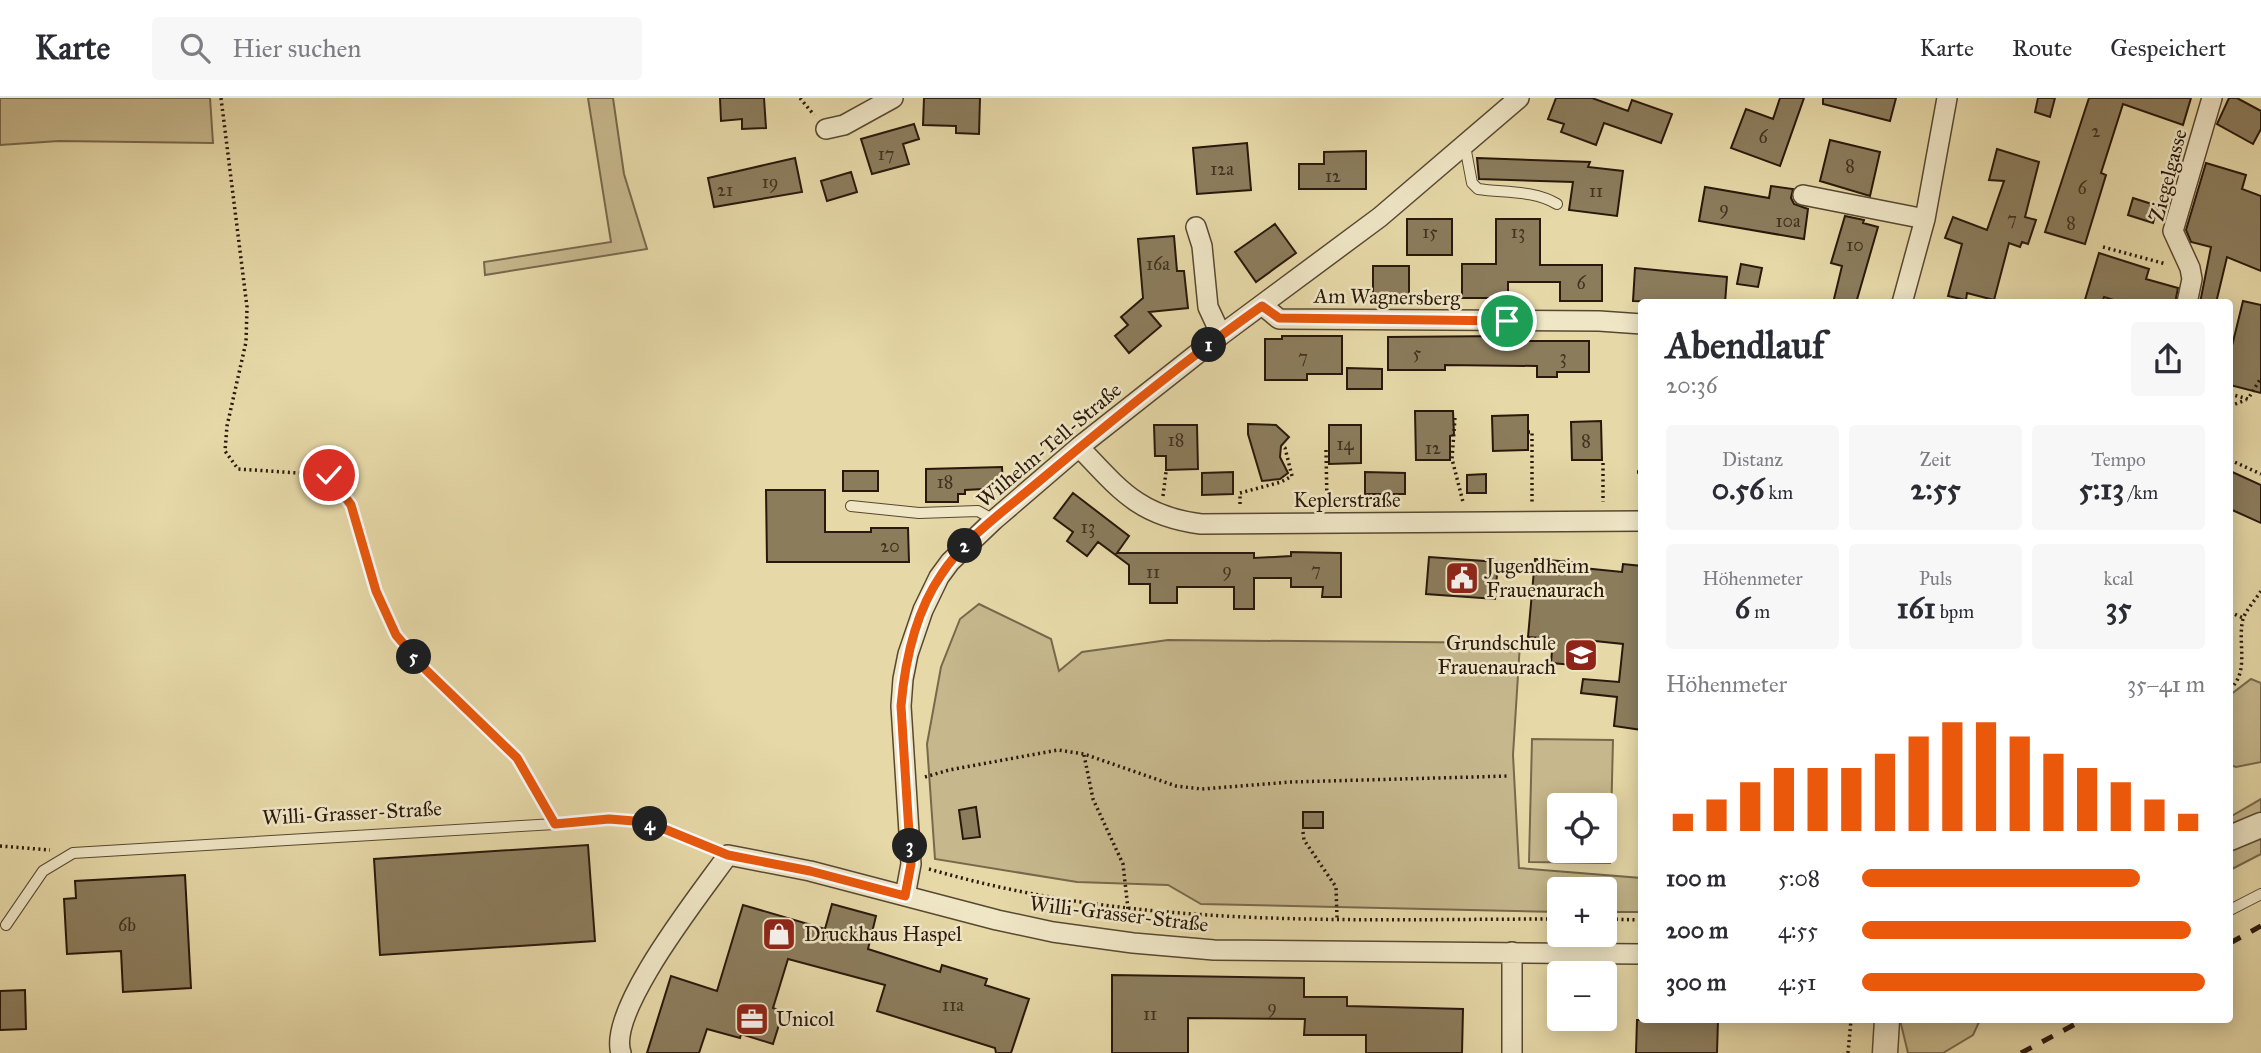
<!DOCTYPE html>
<html lang="de">
<head>
<meta charset="utf-8">
<style>
	body { margin:0; font-family:"IM FELL Great Primer",serif; background:#f7f7f7; color:#2b2b33; height:100vh; display:flex; flex-direction:column; font-size:26px; white-space:nowrap }
	* { box-sizing:border-box; margin:0 }
	p { font-size:23px; color:#7c7c81 }
	.icon { flex:none; width:38px; height:38px; fill:none; stroke:currentColor; stroke-width:2; stroke-linecap:round; stroke-linejoin:round }
	.map { position:relative; flex:1; overflow:hidden }
	.details { position:absolute; left:1638px; top:201px; width:595px; height:724px; display:flex; flex-direction:column; background:#fff; border-radius:7px; box-shadow:0 4px 18px #0003 }
	.details>* { flex:none }
	.tools { position:absolute; left:1547px; top:695px; display:grid; gap:14px }
	.tools a { display:grid; place-items:center; width:70px; height:70px; border-radius:7px; background:#fff; box-shadow:0 4px 18px #0003; font-size:35px }
	.pin { position:absolute; display:grid; place-items:center; width:60px; height:60px; color:#fff; margin:-30px; border:4px solid #fff; border-radius:50%; box-shadow:0 2px 7px #0007 }
	.km { position:absolute; width:35px; height:35px; margin:-18px; border-radius:50%; background:#222; color:#fff; font-size:19px; line-height:35px; text-align:center }
	.round { display:grid; place-items:center; flex:none; width:74px; height:74px; border-radius:7px; background:#f7f7f7 }
	.headline { display:flex; align-items:center; justify-content:space-between; height:119px; padding:0 28px }
	h1 { font-size:38px; font-weight:700; line-height:52px }
	.stats { display:grid; grid-template-columns:repeat(3,1fr); gap:10px; height:119px; padding:7px 28px }
	.stats div { display:grid; align-content:center; border-radius:7px; background:#f7f7f7; text-align:center }
	.stats b { font-size:30px; font-weight:700 }
	.stats small { font-size:19px; font-weight:400 }
	.stats p { font-size:19px }
	.chart { height:196px; padding:14px 28px }
	.chart p { display:flex; justify-content:space-between }
	.chart svg { width:100%; height:126px; margin-top:7px; stroke:#ea580c; stroke-width:6 }
	ul { padding:0 28px; list-style:none; font-size:23px }
	li { display:grid; grid-template-columns:112px 84px 1fr; align-items:center; height:52px }
	li i { height:18px; border-radius:9px; background:#ea580c }
	header { display:flex; align-items:center; gap:42px; box-sizing:border-box; height:98px; padding:0 35px; background:#fff; border-bottom:2px solid #e1e1e2 }
	header strong { font-size:33px }
	nav { display:flex; gap:38px; margin-inline-start:auto; font-size:24px }
	.search { width:490px; height:63px; background:#f7f7f7; display:flex; align-items:center; gap:18px; box-sizing:border-box; padding:0 24px; border-radius:7px; color:#7c7c81; font-size:26px }
	.map>svg:first-child { display:block }
</style>
</head>
<body>
<header>
<strong>Karte</strong>
<div class="search"><svg class="icon" aria-label="search" viewBox="0 0 24 24"><circle cx="10" cy="10" r="6"/><path d="M15 15l6 6"/></svg>Hier suchen</div>
<nav><a>Karte</a><a>Route</a><a>Gespeichert</a></nav>
</header>
<div class="map">
<svg width="2261" height="955" viewBox="0 0 2261 955">
	<rect width="100%" height="100%" fill="#e6d8a7"/>
	<filter id="stains"><feTurbulence type="fractalNoise" baseFrequency=".00286" numOctaves="4"/><feColorMatrix values="0 0 0 0 .2 0 0 0 0 .09 0 0 0 0 .02 0 0 0 .5 -.17"/></filter>
	<radialGradient id="worn" r=".72"><stop offset=".6" stop-color="#630" stop-opacity="0"/><stop offset="1" stop-color="#630" stop-opacity=".3"/></radialGradient>
	<path fill="#c6b78c" stroke="#78684c" stroke-width="2" fill-rule="evenodd" d="M0,0h210l3,45 -154,-2 -59,4z
		M588,0h25l11,76 23,75 -162,26 -1,-13 127,-20z
		M979,506l72,35 8,32 23,-19 86,-12 352,3 -7,112 6,113 122,10v34h-36v-23h-46v23l-358,-8 -33,-19 -91,-3 -142,-23 -8,-115 14,-77 19,-48z
		M2251,581l10,4v79l-25,5 -6,-2v-70z
		M1532,641l81,1 -3,123 -81,-1zM1559,707h46v45h-46z
		M2261,701v55l-31,16v-53z
		M1900,922h80l-7,15 -30,18h-35z"/>
	<path fill="#8b7c5c" stroke="#29180b" stroke-width="2" d="M720,0h44l2,30 -24,1v-10l-21,2z
		M924,0h56l-1,36 -23,-1v-7l-33,-1z
		M1556,0h36l36,13 4,-11 40,14 -11,29 -57,-20 -8,22 -35,-13 3,-8 -16,-5z
		M1780,0h24l-24,68 -49,-18 15,-39 27,10z
		M1823,0h73l-6,23 -67,-17z
		M2038,0h17l-5,19 -15,-5z
		M2089,0h102l-8,27 -60,-21 -22,69 5,2 -21,69 -40,-12z
		M2229,0h8l24,13v18l-8,15 -36,-20z
		M914,26l5,15 -16,5 6,20 -37,10 -11,-35z
		M1830,42l50,12 -10,44 -50,-15z
		M1247,45l4,47 -54,4 -4,-46z
		M1997,51l42,13 -14,55 11,3 -8,24 -6,-2 -2,5 -11,-4 -15,57 -27,-7 -1,7 -18,-4 14,-52 -17,-6 8,-21 34,13 17,-49 -15,-1z
		M1366,53v38h-67v-25h25v-12z
		M795,60l7,34 -88,15 -6,-29z
		M1477,60l113,4 -2,5 35,4 -6,45 -48,-6 4,-28 -94,-3z
		M2206,65l40,12 -4,14 19,7v75l-34,-14 -11,46h-16l11,-56 -20,-5 -5,-12z
		M851,74l6,20 -30,9 -6,-20z
		M1771,88l22,3 -2,9 3,6 14,5 -4,30 -105,-18 6,-34 64,11z
		M2133,100l25,8 -5,17 -25,-8z
		M1845,118l19,4 -1,3 15,4 -22,76h-23l9,-37 -11,-3z
		M1407,121h45v36h-45z
		M1496,121h44v46h62v36h-42v-19h-52v16h-46v-34h34z
		M1275,126l21,29 -40,29 -21,-30z
		M1174,138l3,35h7l4,37 -39,4 12,14 -32,27 -14,-17 13,-11 -7,-8 22,-19 -5,-59z
		M2099,155l50,16 -3,10 32,9 -3,15h-52l-19,-6 -2,6h-18z
		M1741,166l21,4 -4,19 -21,-3z
		M1373,168h36v30h-36z
		M1635,170l92,9 -2,26 -92,-2z
		M2243,203l18,4v88l-31,-8v-31z
		M1282,238h60v38h-35v6h-42v-41h17z
		M1505,238v5h84v31h-32v5h-20v-11l-92,-1v5h-57v-33z
		M1347,270l35,1v20h-35z
		M1415,313h38l1,24 -4,1v24h-34z
		M1528,317v35l-35,1 -1,-35z
		M1601,323l1,39h-30l-1,-38z
		M1248,326l28,1 13,12 -8,9 -1,11 8,16 -8,6 -18,2 -14,-47z
		M1154,327h43l1,44 -32,1v-14h-11z
		M1329,327h32v38l-32,1z
		M1002,369l1,21 -38,2v4h-7v8h-32v-33z
		M843,373h35v20h-35z
		M2230,373l31,14v38l-31,-14z
		M1233,374v22l-31,1v-22z
		M1365,374l40,1v21h-40z
		M1486,376v19h-19v-18z
		M766,392h59v42h46v-4h37l1,34h-142z
		M1073,395l56,43 -12,17h137v5l37,-2v-4l50,1v44h-19l1,-10h-32v-9h-37v31h-20v-22h-57v16h-27v-19h-21v-19l-31,-23 -11,14 -20,-15 6,-9 -19,-14z
		M1429,459l69,5 -3,37 -69,-5z
		M1535,461l48,4v5l39,4 1,-8 19,2v164l-28,-4 3,-29 -36,-4 2,-14 36,3 4,-38 -47,-5 -2,26 -23,-2 2,-24 -25,-2z
		M976,709l4,30 -17,2 -4,-29z
		M1303,714h20v16h-20z
		M588,747l7,96 -215,14 -6,-96z
		M185,777l6,113 -68,4 -2,-41 -54,3 -3,-55 12,-1 -1,-17z
		M832,806l44,12 -8,33 72,23 2,-7 45,14 -2,6 44,14 -18,54h-15l-1,-5 -118,-37 8,-26 -97,-26 -15,49 10,4 -10,32 -32,-10 -1,4 -33,-9 -8,24h-52l24,-77 46,15 26,-86 82,24z
		M1112,877l192,3v19h43v9l116,3 -1,44h-96v-18h-62l1,-16 -117,-1v35h-76z
		M25,892l1,39 -26,1v-39z
		M1637,922h81l-1,33h-81z"/>
	<g fill="none" stroke-linecap="round" stroke-linejoin="round">
		<g stroke="#584832" stroke-width="12">
			<path id="service" d="M1465,48l7,37 6,6c27,4 55,1 79,15
				M851,408l68,7 59,-2 16,9
				M2230,812l31,-16
				M6,827l37,-54 30,-18 482,-29 54,-5 25,2 23,5 71,29"/>
		</g>
		<g stroke="#584832" stroke-width="22">
			<path id="minor" d="M826,31l18,-4 49,-27
				M1803,97l122,24
				M1196,129l6,19 6,61 13,28
				M1902,205l23,-84 22,-121
				M2187,205l5,-24 -2,-11 -17,-37 39,-133
				M1262,207l17,14 320,2 43,3
				M1079,349c41,43 60,69 122,77l441,-3
				M905,798l6,-32 -10,-158 2,-27 5,-25 15,-44 16,-33 11,-15 44,-42 85,-73 142,-112 159,-118 139,-119
				M621,955c-14,-43 81,-161 107,-198l82,16 187,49 56,12 80,11 81,7 428,4
				M1512,955v-101"/>
		</g>
		<g stroke="#584832" stroke-width="27">
			<path id="tertiary" d="M2230,740l31,-13
				M1885,955l2,-33"/>
		</g>
		<path stroke="#29180b" stroke-width="3.5" stroke-dasharray="2 3.5" stroke-linecap="butt" d="M221,0l26,209 -1,35 -19,84 -2,25 13,18 91,6 22,30 25,86 20,44 30,35 91,87 31,54
			M800,0l14,17
			M2103,149l63,17
			M2230,296l18,5 13,-21
			M2230,308l16,-6
			M1455,320l-3,41 11,43
			M1528,334h4v70
			M1326,352l1,53
			M2230,362l31,14
			M1603,365v39
			M1637,374h5
			M1163,398l3,-24
			M1240,406v-11l41,-11 11,-6 -7,-28 -3,-3
			M2230,514l13,6
			M2230,591c20,-17 7,-47 13,-70 3,-9 13,-20 18,-28
			M1084,657l9,44 30,65 5,45
			M925,679l24,-7 109,-20 26,4 92,32 26,3 89,-7 218,-6
			M1303,734l1,8 32,47 1,31
			M0,748l50,4
			M929,771c208,61 416,50 630,50
			M1605,821l37,1
			M1848,955l3,-33"/>
		<use href="#service" stroke="#efe6c6" stroke-width="10"/>
		<use href="#minor" stroke="#efe6c6" stroke-width="19"/>
		<use href="#tertiary" stroke="#efe6c6" stroke-width="24"/>
		<path stroke="#29180b" stroke-width="5" stroke-dasharray="12 12" stroke-linecap="butt" d="M2230,845l31,-17
			M2021,955l62,-33"/>
	</g>
	<g fill="none" stroke-linecap="round" stroke-linejoin="round">
		<g stroke="#fff" stroke-width="14">
			<path id="route" d="M329,377l22,30 25,86 20,44 30,35 91,88 38,66 54,-5 25,2 23,5 71,29 82,16 95,25 6,-32 -10,-158c4,-46 14,-93 40,-131 24,-37 62,-63 96,-92 73,-61 147,-122 225,-177l17,12 228,3"/>
		</g>
		<use href="#route" stroke="#ea580c" stroke-width="9"/>
	</g>
	<defs>
		<g id="civic-square" transform="scale(1.75)"><rect x="-9" y="-9" width="18" height="18" rx="4" fill="#8f2418" stroke="#efe6c6"/><path d="M-.6-6.5H3V-4.5H.6V-3L4-1V1h2V6H-6V1h2V-1L-.6-3ZM-1.2 2.5V6h2.4V2.5Z" fill="#fff"/></g>
		<g id="school-square" transform="scale(1.75)"><rect x="-9" y="-9" width="18" height="18" rx="4" fill="#8f2418" stroke="#efe6c6"/><path d="M0-5L7-2L0 1L-7-2ZM-4 1L0 2.5L4 1V4Q0 6-4 4Z" fill="#fff"/></g>
		<g id="shop-square" transform="scale(1.75)"><rect x="-9" y="-9" width="18" height="18" rx="4" fill="#8f2418" stroke="#efe6c6"/><path d="M-5-2.5h2.3a2.7 3.5 0 0 1 5.4 0H5L5.5 6h-11ZM-1.5-2.5h3a1.5 2.3 0 0 0-3 0Z" fill="#fff"/></g>
		<g id="office-square" transform="scale(1.75)"><rect x="-9" y="-9" width="18" height="18" rx="4" fill="#8f2418" stroke="#efe6c6"/><path d="M-6-3h4V-5.5h4V-3h4V5H-6ZM-1-4.5V-3h2v-1.5ZM-6 0V1H6V0Z" fill="#fff"/></g>
	</defs>
	<g fill-rule="evenodd">
		<use href="#civic-square" x="1462" y="480"/>
		<use href="#school-square" x="1581" y="557"/>
		<use href="#shop-square" x="779" y="836"/>
		<use href="#office-square" x="752" y="921"/>
	</g>
	<g text-anchor="middle" stroke-width="5" stroke-linejoin="round" paint-order="stroke">
		<g font-size="18" fill="#42311f">
			<text x="2096" y="39">2</text>
			<text x="1763" y="45">6</text>
			<text x="886" y="62">17</text>
			<text x="1850" y="74">8</text>
			<text x="1222" y="77">12a</text>
			<text x="1333" y="84">12</text>
			<text x="770" y="90">19</text>
			<text x="2082" y="96">6</text>
			<text x="725" y="98">21</text>
			<text x="1596" y="99">11</text>
			<text x="1724" y="116">9</text>
			<text x="2012" y="127">7</text>
			<text x="1788" y="129">10a</text>
			<text x="2071" y="131">8</text>
			<text x="1430" y="140">15</text>
			<text x="1518" y="140">13</text>
			<text x="1855" y="153">10</text>
			<text x="1158" y="172">16a</text>
			<text x="1581" y="191">6</text>
			<text x="1417" y="261">5</text>
			<text x="1303" y="265">7</text>
			<text x="1563" y="265">3</text>
			<text x="1176" y="348">18</text>
			<text x="1586" y="349">8</text>
			<text x="1345" y="352">14</text>
			<text x="1433" y="356">12</text>
			<text x="945" y="390">18</text>
			<text x="1088" y="435">13</text>
			<text x="890" y="454">20</text>
			<text x="1227" y="478">9</text>
			<text x="1316" y="478">7</text>
			<text x="1153" y="480">11</text>
			<text x="127" y="833">6b</text>
			<text x="953" y="913">11a</text>
			<text x="1272" y="915">9</text>
			<text x="1150" y="922">11</text>
		</g>
		<g font-size="21" fill="#29180b" stroke="#efe6c6">
			<text transform="translate(2168 77) rotate(-75)" y="7">Ziegelgasse</text>
			<text transform="translate(1387 199) rotate(1)" y="7">Am Wagnersberg</text>
			<text transform="translate(1049 347) rotate(-40)" y="7">Wilhelm-Tell-Straße</text>
			<text x="1347" y="409">Keplerstraße</text>
			<text transform="translate(352 715) rotate(-3)" y="7">Willi-Grasser-Straße</text>
			<text transform="translate(1119 816) rotate(7)" y="7">Willi-Grasser-Straße</text>
		</g>
		<g font-size="21" fill="#29180b" stroke="#efe6c6" text-anchor="start">
			<text x="1486" y="475">Jugendheim<tspan x="1486" dy="24">Frauenaurach</tspan></text>
			<text x="1556" y="552" text-anchor="end">Grundschule<tspan x="1556" dy="24">Frauenaurach</tspan></text>
			<text x="804" y="843">Druckhaus Haspel</text>
			<text x="776" y="928">Unicol</text>
		</g>
	</g>
	<rect width="100%" height="100%" filter="url(#stains)"/>
	<rect width="100%" height="100%" fill="url(#worn)"/>
</svg>
<div class="tools">
<a><svg class="icon" aria-label="locate" viewBox="0 0 24 24"><circle cx="12" cy="12" r="6"/><path d="M12 2v4M12 18v4M2 12h4M18 12h4"/></svg></a>
<a>+</a>
<a>−</a>
</div>
<div class="pin" style="left:1507px;top:223px;background:#1e9e55"><svg class="icon" aria-label="arrive" viewBox="0 0 24 24"><path d="M6 21V4h12l-3 4 3 4H6"/></svg></div>
<div class="pin" style="left:329px;top:377px;background:#d93025"><svg class="icon" aria-label="check" viewBox="0 0 24 24"><path d="M5 12l5 5 9-10"/></svg></div>
<b class="km" style="left:1209px;top:247px">1</b>
<b class="km" style="left:965px;top:448px">2</b>
<b class="km" style="left:910px;top:748px">3</b>
<b class="km" style="left:650px;top:726px">4</b>
<b class="km" style="left:414px;top:559px">5</b>
<section class="details">
<div class="headline"><div><h1>Abendlauf</h1><p>20:36</p></div><a class="round"><svg class="icon" aria-label="share" viewBox="0 0 24 24"><path d="M12 15V3M7 8l5-5 5 5M5 13v7h14v-7"/></svg></a></div>
<div class="stats">
<div><p>Distanz</p><b>0.56<small> km</small></b></div>
<div><p>Zeit</p><b>2:55</b></div>
<div><p>Tempo</p><b>5:13<small> /km</small></b></div>
</div>
<div class="stats">
<div><p>Höhenmeter</p><b>6<small> m</small></b></div>
<div><p>Puls</p><b>161<small> bpm</small></b></div>
<div><p>kcal</p><b>35</b></div>
</div>
<div class="chart"><p><span>Höhenmeter</span>35–41 m</p>
<svg viewBox="0 0 160 44" preserveAspectRatio="none"><path d="M5 44V38M15 44V33M25 44V27M35 44V22M45 44V22M55 44V22M65 44V17M75 44V11M85 44V6M95 44V6M105 44V11M115 44V17M125 44V22M135 44V27M145 44V33M155 44V38"/></svg>
</div>
<ul>
<li><b>100 m</b>5:08<i style="width:81%"></i></li>
<li><b>200 m</b>4:55<i style="width:96%"></i></li>
<li><b>300 m</b>4:51<i style="width:100%"></i></li>
</ul>
</section>
</div>
</body>
</html>
